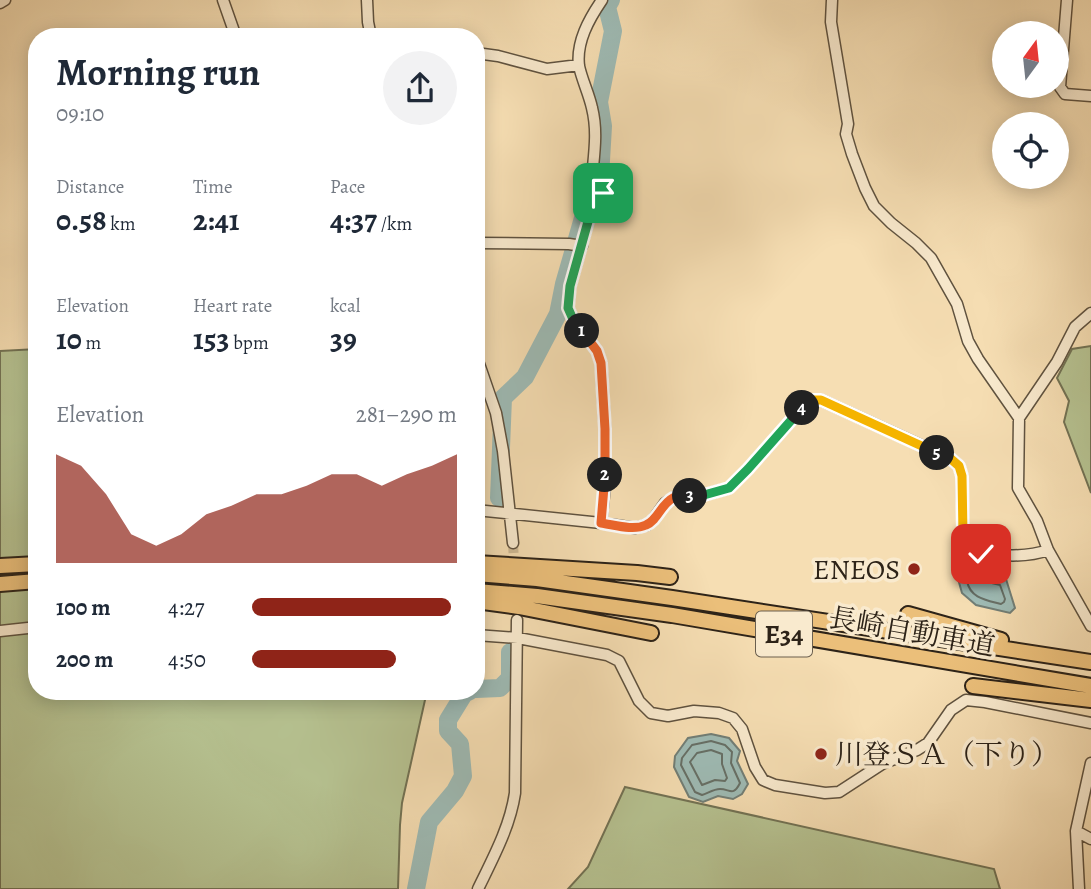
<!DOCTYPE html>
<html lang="en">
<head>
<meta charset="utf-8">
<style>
	body { margin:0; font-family:Alegreya,"Noto Serif JP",serif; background:#f2f2f3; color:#1f2937; height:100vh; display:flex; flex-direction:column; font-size:26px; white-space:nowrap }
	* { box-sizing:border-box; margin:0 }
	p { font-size:23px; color:#747a83 }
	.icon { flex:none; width:38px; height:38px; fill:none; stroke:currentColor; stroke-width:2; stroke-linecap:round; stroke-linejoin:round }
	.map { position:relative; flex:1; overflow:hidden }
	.details { position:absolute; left:28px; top:28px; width:457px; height:672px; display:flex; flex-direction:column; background:#fff; border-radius:28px; box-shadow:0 4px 18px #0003 }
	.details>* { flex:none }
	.needle { width:46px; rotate:15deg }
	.tools { position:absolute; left:992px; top:21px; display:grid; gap:14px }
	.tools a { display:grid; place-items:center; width:77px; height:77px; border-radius:50%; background:#fff; box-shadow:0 4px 18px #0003; font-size:35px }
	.pin { position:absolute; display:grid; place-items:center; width:60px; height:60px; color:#fff; margin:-30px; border-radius:14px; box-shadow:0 4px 10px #0006 }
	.km { position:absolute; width:35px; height:35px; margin:-18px; border-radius:50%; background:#222; color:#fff; font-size:19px; line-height:35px; text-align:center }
	.round { display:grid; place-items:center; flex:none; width:74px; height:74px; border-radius:37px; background:#f2f2f3 }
	.headline { display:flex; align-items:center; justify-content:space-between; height:119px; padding:0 28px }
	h1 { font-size:38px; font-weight:700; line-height:52px }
	.stats { display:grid; grid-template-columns:repeat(3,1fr); gap:10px; height:119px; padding:7px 28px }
	.stats div { display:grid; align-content:center }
	.stats b { font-size:30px; font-weight:700 }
	.stats small { font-size:19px; font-weight:400 }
	.stats p { font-size:19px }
	.chart { height:196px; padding:14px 28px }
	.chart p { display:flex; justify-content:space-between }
	.chart svg { width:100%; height:126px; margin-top:7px; fill:#8f2418; opacity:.7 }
	ul { padding:0 28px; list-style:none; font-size:23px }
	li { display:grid; grid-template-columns:112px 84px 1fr; align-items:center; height:52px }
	li i { height:18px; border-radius:9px; background:#8f2418 }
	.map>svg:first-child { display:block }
</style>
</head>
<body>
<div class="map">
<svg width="1091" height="889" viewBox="0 0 1091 889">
	<rect width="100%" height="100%" fill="#f6deb3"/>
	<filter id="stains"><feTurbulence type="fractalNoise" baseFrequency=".00286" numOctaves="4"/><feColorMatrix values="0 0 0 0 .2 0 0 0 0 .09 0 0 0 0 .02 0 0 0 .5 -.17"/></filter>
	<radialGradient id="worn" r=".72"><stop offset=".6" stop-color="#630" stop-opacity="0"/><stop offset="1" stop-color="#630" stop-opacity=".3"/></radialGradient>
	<path fill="#b6c291" stroke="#727254" stroke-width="2" d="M1091,346v147l-27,-71 5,-21 -12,-23 15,-29z
		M37,349v342h390l-25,112 -2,22 -2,64h-398v-538z
		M625,787l369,82 6,20h-432l20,-22z"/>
	<path fill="#9ebbb5" stroke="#717e76" stroke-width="2" d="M955,568l51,11 9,29 -5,5 -34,-8 -14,-12z
		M711,734l18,4 11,13 -3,10 11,23 -6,10 -9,5 -15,-3 -15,6 -14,-5 -15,-30 1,-11 13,-18z"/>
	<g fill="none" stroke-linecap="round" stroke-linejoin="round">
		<path stroke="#666f66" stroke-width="2" d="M971,578l29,7 5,14 -1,3 -3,2c-15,-4 -31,-6 -34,-23z
			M711,741l14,4 7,7 -1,11 9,20c-7,14 -10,6 -20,6 -6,0 -12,4 -18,6l-7,-3 -14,-27 1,-7 10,-13z
			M711,750l11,4v10l5,14 -2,3 -10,-1 -13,5 -12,-23 7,-9z"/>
		<path stroke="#9ebbb5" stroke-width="18" d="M499,498l4,-100 22,-21 33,-63 6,-30 21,-73 15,-33 3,-52 -4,-24 14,-71 -6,-24 4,-7
			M476,689l24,-1 10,-10v-26
			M416,889l13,-67 26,-31 8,-15 -3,-32 -12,-13v-11l16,-26 6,-3"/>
		<path stroke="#ceb994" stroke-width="10" stroke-dasharray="10 5" stroke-linecap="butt" d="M513,543l3,55"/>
		<g stroke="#5f523f" stroke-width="13">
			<path id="minor" d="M223,0l13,37
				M367,0l1,22 3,15
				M832,0l-1,22 17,102 -2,10 6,20 13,34 9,18 17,17 25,20 15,15 26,46 11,37 10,18 41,59
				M1067,0l-7,87 5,7 26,2
				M0,3l5,-3
				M476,53l22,3 49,13 32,-4
				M476,243l93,1 13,2
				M1091,313l-16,14 -18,35 -38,56 -1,70 19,33 11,29 43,76
				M476,355l20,58 7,38 10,92
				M476,510l125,13 34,5 12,-3 6,-5 12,-17 10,-6 29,-2 25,-7 19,-19 57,-64 8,-5h8l130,59 8,7 3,10 1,59 6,13c21,9 58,10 79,2
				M601,523l4,-37v-57l-4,-66 -4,-12 -25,-34 -4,-9 2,-22 19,-68 14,-25 3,-10 -1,-4 -12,-12c2,-20 4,-39 -1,-59 -3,-14 -10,-28 -13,-42 -3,-24 10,-47 23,-66
				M0,631l37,-4
				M476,635l42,3 89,17 12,6 20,40 12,12 17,3 26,-5 25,2 14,5 9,11 13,38 8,13 12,5 50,8 14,-1 43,-28 35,-14 11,-7 23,-33 15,-10 19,2 106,21
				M1076,831l15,8
				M478,889c15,-31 32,-62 37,-96l2,-173
				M1079,889l-3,-58 15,-68"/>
		</g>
		<g stroke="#2d2318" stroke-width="18">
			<path id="highway" d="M476,563l161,10 33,4
				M0,566l37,-2
				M476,574l61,5 135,19 419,64
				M0,584l37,-3
				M476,591l61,5 135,19 419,71
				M476,601l43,6 132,26
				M908,614l93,26
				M973,686l118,14"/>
		</g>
		<use href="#minor" stroke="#f9eace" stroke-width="10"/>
		<use href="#highway" stroke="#ebbf7a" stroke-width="14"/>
	</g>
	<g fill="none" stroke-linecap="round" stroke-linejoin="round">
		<g stroke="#fff" stroke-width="14">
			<path id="split-1" d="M582,331l-10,-14 -4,-9 2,-22 19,-68 14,-25"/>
		</g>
		<g stroke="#fff" stroke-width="14">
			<path id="split-2" d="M582,331l15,20 4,12 4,66v46"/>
		</g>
		<g stroke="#fff" stroke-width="14">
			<path id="split-3" d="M605,475l-4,48c14,2 32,8 45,2 12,-5 15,-21 27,-27 5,-2 11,-2 17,-2"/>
		</g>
		<g stroke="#fff" stroke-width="14">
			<path id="split-4" d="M690,496l14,-1 25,-7 19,-19 54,-61"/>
		</g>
		<g stroke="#fff" stroke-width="14">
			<path id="split-5" d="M802,408l11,-8h8l116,53"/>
		</g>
		<g stroke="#fff" stroke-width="14">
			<path id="split-6" d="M937,453l14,6 8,7 3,10 1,59 6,13 12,6"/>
		</g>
		<use href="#split-1" stroke="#22a559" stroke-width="9"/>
		<use href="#split-2" stroke="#f0652b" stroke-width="9"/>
		<use href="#split-3" stroke="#f0652b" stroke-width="9"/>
		<use href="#split-4" stroke="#22a559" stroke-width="9"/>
		<use href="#split-5" stroke="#f5b400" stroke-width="9"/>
		<use href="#split-6" stroke="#f5b400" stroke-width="9"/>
	</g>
	<g fill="#8f2418" stroke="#f9eace" stroke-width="2.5">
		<circle cx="914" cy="569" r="7"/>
		<circle cx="821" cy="754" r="7"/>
	</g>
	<g text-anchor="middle" stroke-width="7" stroke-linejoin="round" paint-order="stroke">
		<rect fill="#f9eace" stroke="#6a5f4f" stroke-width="2" x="756" y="611.5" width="56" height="45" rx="5"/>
		<g font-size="26" font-weight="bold" fill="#2d2318">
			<text x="784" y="643">E34</text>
		</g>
		<g font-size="28" fill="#2d2318" stroke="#f9eace" text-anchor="end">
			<text x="900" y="579">ENEOS</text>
			<text x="835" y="764" text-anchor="start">川登ＳＡ（下り）</text>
		</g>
		<g font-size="28" fill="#2d2318" stroke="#f9eace">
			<text transform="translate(912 631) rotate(10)" y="10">長崎自動車道</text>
		</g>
	</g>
	<rect width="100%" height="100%" filter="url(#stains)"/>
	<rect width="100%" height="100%" fill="url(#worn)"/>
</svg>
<div class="tools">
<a><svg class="needle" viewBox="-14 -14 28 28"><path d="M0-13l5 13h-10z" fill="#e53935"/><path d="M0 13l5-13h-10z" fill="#747a83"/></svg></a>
<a><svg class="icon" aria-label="locate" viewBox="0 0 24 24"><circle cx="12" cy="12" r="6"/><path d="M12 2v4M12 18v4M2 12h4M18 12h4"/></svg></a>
</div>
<div class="pin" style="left:603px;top:193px;background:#1e9e55"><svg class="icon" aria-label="arrive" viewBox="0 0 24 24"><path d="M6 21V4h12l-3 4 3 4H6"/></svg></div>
<div class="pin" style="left:981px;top:554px;background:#d93025"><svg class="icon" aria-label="check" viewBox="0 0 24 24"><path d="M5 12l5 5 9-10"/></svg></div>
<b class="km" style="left:582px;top:331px">1</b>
<b class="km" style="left:605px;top:475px">2</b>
<b class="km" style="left:690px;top:496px">3</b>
<b class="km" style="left:802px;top:408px">4</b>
<b class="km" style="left:937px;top:453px">5</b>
<section class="details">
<div class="headline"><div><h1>Morning run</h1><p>09:10</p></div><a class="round"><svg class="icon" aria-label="share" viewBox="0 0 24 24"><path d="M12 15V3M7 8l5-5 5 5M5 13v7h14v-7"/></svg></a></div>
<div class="stats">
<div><p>Distance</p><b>0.58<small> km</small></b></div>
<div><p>Time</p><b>2:41</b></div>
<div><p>Pace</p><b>4:37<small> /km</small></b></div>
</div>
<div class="stats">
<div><p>Elevation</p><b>10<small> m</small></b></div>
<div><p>Heart rate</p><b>153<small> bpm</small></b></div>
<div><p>kcal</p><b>39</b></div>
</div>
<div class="chart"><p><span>Elevation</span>281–290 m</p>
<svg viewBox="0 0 160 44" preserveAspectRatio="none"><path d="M0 44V6L10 10L20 20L30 34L40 38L50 34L60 27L70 24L80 20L90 20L100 17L110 13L120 13L130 17L140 13L150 10L160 6V44z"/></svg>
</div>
<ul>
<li><b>100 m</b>4:27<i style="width:97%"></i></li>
<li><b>200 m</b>4:50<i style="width:70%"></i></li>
</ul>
</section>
</div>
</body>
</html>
